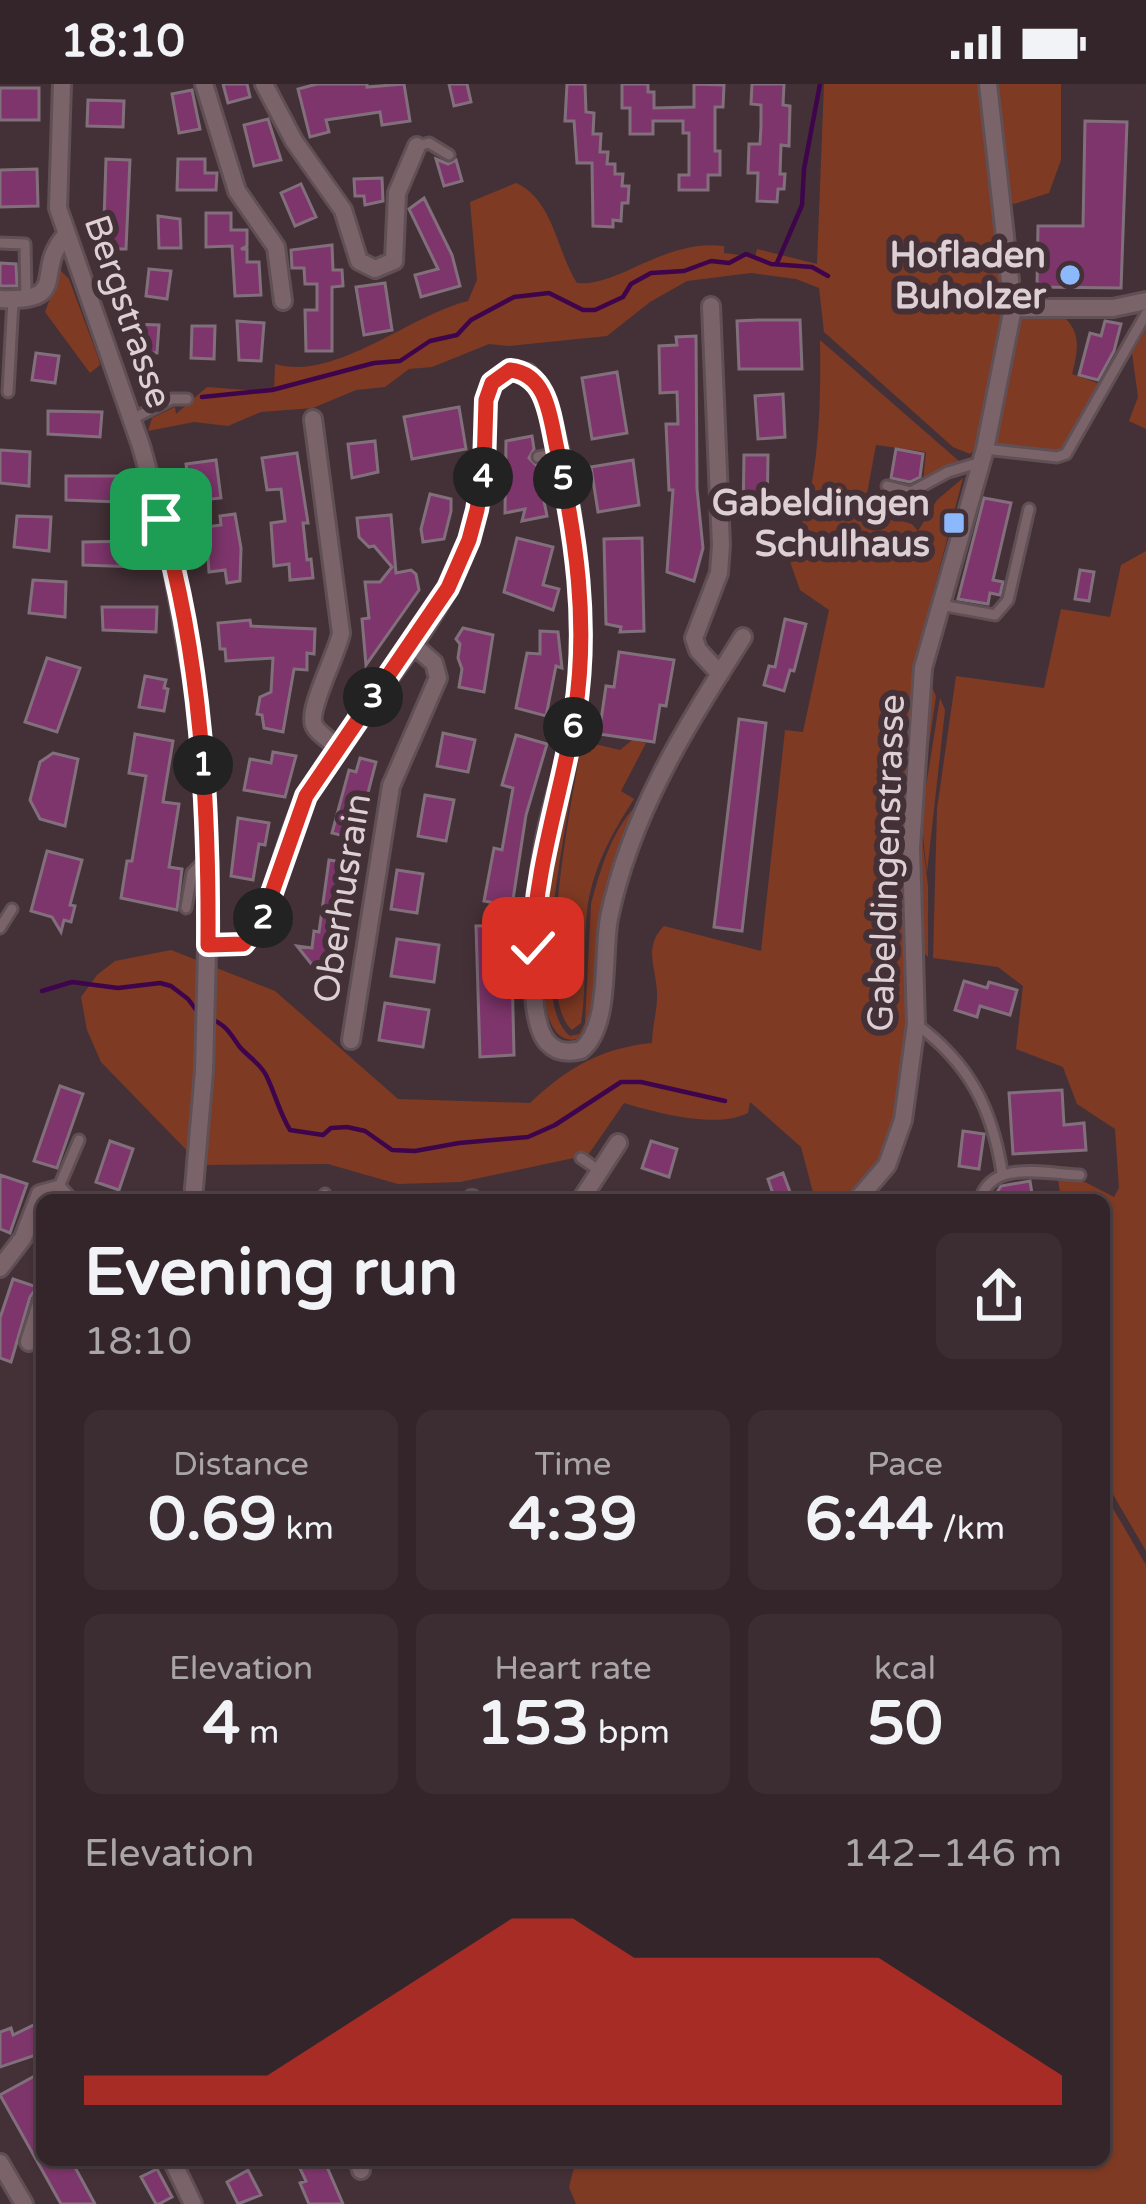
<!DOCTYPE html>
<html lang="en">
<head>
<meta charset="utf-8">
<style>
	body { margin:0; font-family:"Varela Round",sans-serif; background:#3b2d31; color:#f1f3f6; height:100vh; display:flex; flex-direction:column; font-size:45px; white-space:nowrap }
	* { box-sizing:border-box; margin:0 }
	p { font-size:39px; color:#a9a5a8 }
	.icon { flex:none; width:66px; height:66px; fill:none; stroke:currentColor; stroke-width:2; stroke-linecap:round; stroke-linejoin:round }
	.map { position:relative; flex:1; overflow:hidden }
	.side { position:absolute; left:36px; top:1110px; width:1074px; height:972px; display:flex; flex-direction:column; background:#332529; border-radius:18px; box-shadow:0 3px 9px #0004,0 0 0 3px #4e4246 }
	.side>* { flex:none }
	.pin { position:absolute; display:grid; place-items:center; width:102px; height:102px; color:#fff; margin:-51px; border-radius:24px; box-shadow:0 6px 18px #0006 }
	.km { position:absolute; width:60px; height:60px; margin:-30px; border-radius:50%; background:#222; color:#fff; font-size:33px; line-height:60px; text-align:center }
	.round { display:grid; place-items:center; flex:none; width:126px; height:126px; border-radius:18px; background:#3b2d31 }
	.head { display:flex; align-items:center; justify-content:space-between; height:204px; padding:0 48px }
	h1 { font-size:66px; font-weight:700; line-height:90px }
	.stats { display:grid; grid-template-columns:repeat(3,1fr); gap:18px; height:204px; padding:12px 48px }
	.stats div { display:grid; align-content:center; border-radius:18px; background:#3b2d31; text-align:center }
	.stats b { font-size:60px; font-weight:700 }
	.stats small { font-size:33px; font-weight:400 }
	.stats p { font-size:33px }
	.chart { height:336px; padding:24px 48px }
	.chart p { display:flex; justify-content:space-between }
	.chart svg { width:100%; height:216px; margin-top:12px; fill:#d93025; opacity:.7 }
	.status { display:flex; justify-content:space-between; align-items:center; height:84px; padding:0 60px; background:#332529; direction:ltr }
	.status svg { height:33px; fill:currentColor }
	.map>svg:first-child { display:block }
</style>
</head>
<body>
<div class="status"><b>18:10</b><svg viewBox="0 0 49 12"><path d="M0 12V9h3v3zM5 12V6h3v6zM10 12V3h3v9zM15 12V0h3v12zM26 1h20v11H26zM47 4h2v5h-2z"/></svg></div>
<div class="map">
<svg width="1146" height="2120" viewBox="0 0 1146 2120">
	<rect width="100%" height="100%" fill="#443137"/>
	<path fill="#7f3a23" d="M824,0h159l23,206 -27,155 -9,9 -17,-7 -129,-115 -5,-44 -23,-9 -45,-6 -64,8 -37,21 -43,34 -98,10 -20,-2 -57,23 -23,2 -24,18 -29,3 -43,18 -52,4 -33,14 -34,-4 -46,9 4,-13 23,-11 1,7 31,-27 67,5 1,-28c59,18 135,-49 193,-63l9,-21 -7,-78 46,-19c38,17 41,70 61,100 40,5 88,-45 147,-37v7l31,4 2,-8 60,15z
		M992,0h69v76l-12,33 -35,11 -6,-4z
		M60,186l9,9 29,78 2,8 -10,8 -45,-61z
		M1061,231c21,15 17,36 11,59l34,12 -41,63 -8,4 -61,-9 -3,-4 26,-121z
		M1146,245v100l-17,-8 9,-24 -6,-44z
		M820,256l140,122 -37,19 3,-29 -50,-7 -12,65 48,14 6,7 19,-31 26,-22 -49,188 4,2 -7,342 -19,118 -13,34 -37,38h-27l-14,-53 -51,-45 -2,11c-31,16 -91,0 -124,-10l-36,52 -128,27 -62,2 -70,-20 -127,1 -100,-103 -14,-32 -6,-33 16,-22 18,-14 56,-11 104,41 123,108 132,4c37,-35 71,-55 122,-60 0,-17 6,-34 5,-51 -1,-25 -14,-45 7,-66l97,25 24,-221 18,2 26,-122 -29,-20 -12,-34c32,-56 33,-153 32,-216z
		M1146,467v1000l-42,-72v-279h-43l-3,-21 27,3 29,15 5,-9 -4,-59 -38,-25 -14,-37 -47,-18 7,-63 -25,-19 -65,-9 4,-149 19,-133 88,12 17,-79 49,8 11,-52z
		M930,599l6,13 -17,117 9,73v71l-10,-11 -3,-127 11,-135 2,3z
		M940,614l5,12 -18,163 -6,-55z
		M632,656l14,3 -25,48 13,8c-22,34 -42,70 -47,112 -4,37 0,75 -6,112l-9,7c-40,-34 1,-236 10,-289l38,9z
		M571,682l3,7c-6,52 -48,228 -4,263l9,-2 6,-11 6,-119c9,-33 20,-72 44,-97l-31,96 -15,116 -12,20c-53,12 -33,-151 -28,-182 5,-31 14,-61 22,-91z
		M1104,1409l42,72v639h-570l-7,-17 7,-27h528z"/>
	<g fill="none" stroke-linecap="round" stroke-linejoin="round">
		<path stroke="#3e054c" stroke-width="4.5" d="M777,179l25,-58 2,-36 16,-85
			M202,313l70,-7 102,-27 26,-2 30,-20 27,-6 14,-15 43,-23 35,-4 34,17h12l28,-13 8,-13 20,-11 33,-2 27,-10 18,2 17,-9 25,10 41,3 16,9
			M42,907l30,-9 46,6 42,-5 11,3 17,13 12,16
			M211,935c15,6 19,14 28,27 8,10 20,16 27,29 9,18 13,37 24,55l33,5 8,-7 16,-1 18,4 27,19 23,1 44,-8 69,-6 27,-12 66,-43h20l84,19"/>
	</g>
	<path fill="#7e356c" stroke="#826f7c" stroke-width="3" d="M223,0h24l3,13 -22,6z
		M317,0h50v3l37,-3 6,37 -28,4 -2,-13 -54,8 3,12 -19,5 -12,-48z
		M449,0h18l4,18 -17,4z
		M567,0h18l1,28 8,1 -1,21h8l-1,18h8l-1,12h8v10h8l-1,12h7l-1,17h-6l-1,18 -8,-1v7l-20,-1 -1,-63h-15l-3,-42h-9z
		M622,0h26v8h6v16l40,-1v-23l30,1 -1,22h-8v44h5v24h-12v15h-29v-15h10v-42h-6v-12h-30v13h-23v-26h-8z
		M752,0h32l-1,21 7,1 -1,40 -8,-1 -1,29h5l-1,15h-6l-1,13 -20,-1 1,-28h-10l1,-29h11l1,-18v-21l-10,-1z
		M0,4h39v32h-39z
		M192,6l8,39 -21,4 -7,-39z
		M88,16l36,1 -1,26 -36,-1z
		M268,35l13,41 -27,6 -10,-41z
		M1085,37l42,1 -6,166 -84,-1 1,-61h45z
		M106,75l24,1 -4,89h-26l-2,-10v-19h6z
		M178,75h27v14h12l-1,17h-39z
		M436,75l12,5 8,-4 6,21 -18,5z
		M37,85l1,37 -38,1v-37z
		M382,94l1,23 -18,4 -1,-9h-9l-1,-17z
		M301,100l15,33 -21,9 -14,-33z
		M424,114l28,57 8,31 -39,11 -6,-22 23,-6 -29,-60z
		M206,129h25v17h16v16l-6,3h6v13h12l2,33 -26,1 -3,-50 -26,1z
		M158,132l22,3 1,29h-22z
		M332,161l1,25h9l1,16 -11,1v64h-26l-1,-41h12v-26h-12l-1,-16h-12l-1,-18z
		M0,179l16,1 1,22h-17z
		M149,185l22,2 -4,28 -21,-3z
		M385,199l7,47 -28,5 -8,-48z
		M758,236h42l2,49h-63l-2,-48z
		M237,237l27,2 -3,38 -22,-1z
		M1105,237l16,3 -7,27 -16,29 -19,-5 11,-42 11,3z
		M130,240l29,1 -2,28 -28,-2z
		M192,242h23l-1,33 -23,-1z
		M696,252l1,153 6,59 -9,33 -27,-9 6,-82h-4l-3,-66h12l-1,-32 -17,1 -1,-47 18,-1 -1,-8z
		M36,269l23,3 -4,27 -23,-3z
		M617,288l10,61 -35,6 -10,-61z
		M783,310l2,43 -27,2 -3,-43z
		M459,323l7,42 -54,10 -8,-42z
		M48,327l54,1 -2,25 -52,-3z
		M532,352l2,13 -5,9 8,8 10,50 -25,5 3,-12 -20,4 1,-72z
		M375,357l3,31 -26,6 -4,-34z
		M896,365l27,5 -3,23 -10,5 -19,-4z
		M0,366l30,2 -1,34 -29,-3z
		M297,369l11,70h-5l4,37 4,-1 2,19 -23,2 -1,-16 -15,2 -3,-43 14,-2 -4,-32 -14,1 -5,-32z
		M744,371h24l-1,62h-24z
		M216,376l5,38 -30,3 -5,-37z
		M633,376l6,45 -41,7 -7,-45z
		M66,392h54v26l-54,-2z
		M877,409l28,7 -7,18 -27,-9z
		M430,410l21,5v12l-7,28 -21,3 -2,-13z
		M984,414l27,5 -18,77 10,2 -3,13 -10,-2 -2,11 -30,-5z
		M235,430l6,34 -1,33 -13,2 -2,-13 -16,2 -3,-45 15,-2 -1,-9z
		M391,431l5,58 15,-3 5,4 3,16 -53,75 -4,-46 7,-1 -4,-36h15l12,-15 -18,-21 -5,1 -10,-10 -2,-19z
		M17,432l34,1 -2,34 -35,-4z
		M517,454l36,9 -10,38 16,4 -6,21 -49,-18z
		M642,454l2,93 -24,1 1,-5 -15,-3 -2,-85z
		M139,457l-2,26 -54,-2v-23z
		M1080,486l14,2 -5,29 -14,-2z
		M33,496l33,2 -1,35 -36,-4z
		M102,523h55l-1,25 -53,-2z
		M785,535l21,5 -12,47 -4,-1 -6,21 -20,-6 5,-19 6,1z
		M250,536l1,6 64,3 -1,25 -7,-1v17l-13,-1 -11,63 -19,-4 -2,-13 -5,-1 3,-17 11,-5 2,-34 -47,3 -1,-12h-5l-2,-26z
		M463,544l30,7 -9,57 -25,-5 3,-18 -4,-11 2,-14 -4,-5z
		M540,547l18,1 4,36 -6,-2 -10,50 -30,-8 11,-55 13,1z
		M619,568l55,8 -8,46 -6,-1 -6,37 -55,-8 7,-48 8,1z
		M47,574l33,10 -23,64 -32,-10z
		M145,592l21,4 -2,8 4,1 -4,22 -25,-4z
		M739,635l27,4 -24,208 -28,-4z
		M443,649l32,7 -7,32 -31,-6z
		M135,650l38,7 -10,61 16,2 -10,63 13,2 -5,41 -56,-12 6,-37h5l14,-85 -17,-3z
		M516,651l31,9 -21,71 -14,91 -28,-5 10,-53 8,2 11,-62 -11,-3z
		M273,668l23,4 -11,41 -41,-7 6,-31 21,4z
		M53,669l25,6 -13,67 -25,-7 -10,-19 10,-38z
		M360,674l16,4 -20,77 -24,-6 17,-63 7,2z
		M425,711l29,5 -8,41 -28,-5z
		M238,734l31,5 -4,22 -6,-1 -6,36 -22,-4z
		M47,767l35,9 -12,45 5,1 -4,16 -7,-2 -3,12 -9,-15 -21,-6z
		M329,776l28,4 -15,106 -29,-4 -16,-20 15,2 2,-17 5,1z
		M397,786l26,4 -6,39 -26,-4z
		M511,841l3,130 -34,2 -4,-131z
		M397,855l42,6 -5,37 -43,-6z
		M964,897l23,7 2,-6 28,8 -7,25 -30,-9 -3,11 -22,-7z
		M385,919l44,7 -6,37 -44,-7z
		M60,1002l23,8 -26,74 -23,-7z
		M1062,1006l2,35 20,-2 2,27 -73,4 -4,-61z
		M963,1047l21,3 -5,35 -20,-3z
		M110,1057l23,8 -14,41 -23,-8z
		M651,1057l26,8 -8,28 -27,-9z
		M783,1089l10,27h-18l-7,-21z
		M0,1091l27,9 -17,49 -10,-4z
		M1030,1097l3,19h-41l9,-14z
		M13,1195l24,8 -7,10 -19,65 -11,-4v-40z
		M42,1937v32l-42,14v-35l11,-4 2,7z
		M42,1988v88h29l24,44h-34l-61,-109z
		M296,2076h28l19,44h-34l-9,-21 6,-2z
		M157,2085l15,28 -13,7h-3l-15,-27z
		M248,2086l13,25 -23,9 -11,-22z"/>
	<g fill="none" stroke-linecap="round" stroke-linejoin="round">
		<g stroke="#605055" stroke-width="15">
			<path id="lane" d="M417,62l12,-3 20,12
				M0,159l25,1 1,52
				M8,308l5,-92
				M132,335l40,-20h15
				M985,365l72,8 9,-3 80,-140
				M538,373l20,-4
				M887,402l24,6 37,-20 30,-9
				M941,521l54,10 13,-15 21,-91
				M186,824l6,-35 16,-16
				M0,844l12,-19
				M916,940c53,39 76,84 86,148
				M581,1074l19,13
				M58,1105l21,-49
				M324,1116l1,-6
				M980,1116c12,-41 65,-26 100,-25"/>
		</g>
		<g stroke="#605055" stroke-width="22">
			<path id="street" d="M62,0l-4,124 83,238 27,97 29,160 12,165 -5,203 -11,129
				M204,0l33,107 39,56 7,54
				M264,0l30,57 49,69 16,51 16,8 19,-8 3,-68 20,-47
				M0,215c72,3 33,-27 65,-63
				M711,222l10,239 -2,28 -25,65 4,12 22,24
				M1013,224h100l33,-7
				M313,335l28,214c-4,22 -36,80 -26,94 4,7 16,14 22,20
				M208,861l35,-1 14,-13c21,-45 28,-96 52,-139 48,-84 127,-156 159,-249 8,-23 13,-48 16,-72 4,-32 -12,-113 44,-98 39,39 58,236 53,293 -2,24 -5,49 -10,73 -8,35 -21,70 -27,106 -7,37 -23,171 4,198 9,10 21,10 33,7 30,-23 21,-95 28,-132 22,-106 77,-191 134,-281
				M351,956l40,-254 47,-108 -4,-15 -23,-20
				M472,1116v-1
				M581,1116l37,-57
				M857,1116l30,-35 16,-45 13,-96 -5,-176 12,-180 62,-219 28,-141 -25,-224
				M0,1184l23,-30 17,-44 18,-5 10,11
				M29,1258l13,-41
				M172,2076l21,44
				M358,2076l3,10
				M0,2079l24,41"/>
		</g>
		<use href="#lane" stroke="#7a646a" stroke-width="9"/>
		<use href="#street" stroke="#7a646a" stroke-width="16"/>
	</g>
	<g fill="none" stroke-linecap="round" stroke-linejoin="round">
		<g stroke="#fff" stroke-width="24">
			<path id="route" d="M161,435c40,138 48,284 47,426l35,-1 19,-23 44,-125 142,-208 21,-48 8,-30 7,-43 2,-67 6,-17 18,-13c38,4 40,48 47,79 19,88 32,174 18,264 -13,80 -40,153 -42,235"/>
		</g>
		<use href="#route" stroke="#d93025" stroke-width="15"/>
	</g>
	<g fill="#8cb9fc" stroke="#443137" stroke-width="4.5">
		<circle cx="1070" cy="191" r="12"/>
		<rect x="942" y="427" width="24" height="24" rx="6"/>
	</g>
	<g text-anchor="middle" stroke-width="12" stroke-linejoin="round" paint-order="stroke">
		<g font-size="36" font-weight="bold" fill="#ddd0d4" stroke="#443137" text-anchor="end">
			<text x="1046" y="183">Hofladen<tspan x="1046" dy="41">Buholzer</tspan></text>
			<text x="930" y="431">Gabeldingen<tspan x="930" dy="41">Schulhaus</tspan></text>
		</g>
		<g font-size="36" fill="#ddd0d4" stroke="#443137">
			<text transform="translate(129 227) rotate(71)" y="13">Bergstrasse</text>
			<text transform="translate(885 779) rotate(-88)" y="13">Gabeldingenstrasse</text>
			<text transform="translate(341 814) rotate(-81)" y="13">Oberhusrain</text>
		</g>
	</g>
</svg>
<div class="pin" style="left:161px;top:435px;background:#1e9e55"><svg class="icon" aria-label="arrive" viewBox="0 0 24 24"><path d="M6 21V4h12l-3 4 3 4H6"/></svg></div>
<div class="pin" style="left:533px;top:864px;background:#d93025"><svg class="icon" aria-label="check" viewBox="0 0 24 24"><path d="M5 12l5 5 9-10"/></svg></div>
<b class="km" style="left:203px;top:681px">1</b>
<b class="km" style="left:263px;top:834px">2</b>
<b class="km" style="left:373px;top:613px">3</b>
<b class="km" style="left:483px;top:393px">4</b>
<b class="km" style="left:563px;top:395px">5</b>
<b class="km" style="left:573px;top:643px">6</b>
<section class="side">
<div class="head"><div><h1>Evening run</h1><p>18:10</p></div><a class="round"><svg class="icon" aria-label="share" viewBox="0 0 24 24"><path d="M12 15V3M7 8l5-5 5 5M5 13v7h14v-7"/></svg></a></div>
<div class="stats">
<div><p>Distance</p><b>0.69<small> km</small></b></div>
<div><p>Time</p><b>4:39</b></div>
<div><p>Pace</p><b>6:44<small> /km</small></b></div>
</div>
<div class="stats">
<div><p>Elevation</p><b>4<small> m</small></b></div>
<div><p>Heart rate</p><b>153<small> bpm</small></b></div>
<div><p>kcal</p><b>50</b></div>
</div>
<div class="chart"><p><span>Elevation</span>142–146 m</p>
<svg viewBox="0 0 160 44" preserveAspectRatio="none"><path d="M0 44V38L10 38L20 38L30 38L40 30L50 22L60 14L70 6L80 6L90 14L100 14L110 14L120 14L130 14L140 22L150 30L160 38V44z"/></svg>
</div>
</section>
</div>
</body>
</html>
